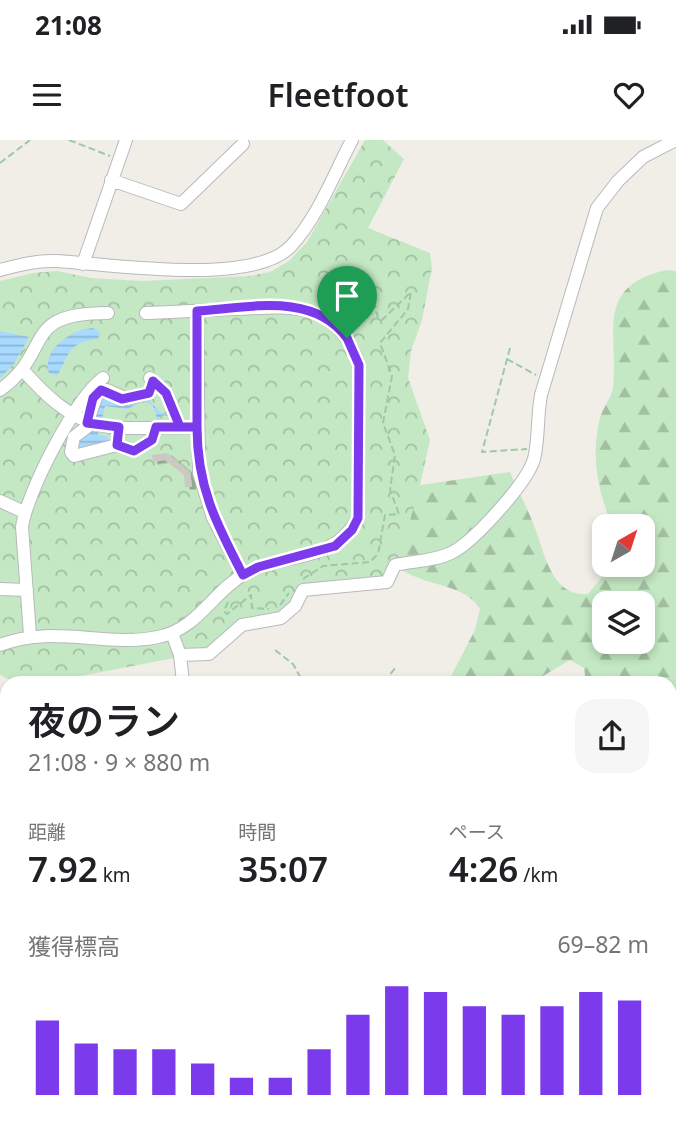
<!DOCTYPE html>
<html lang="ja">
<head>
<meta charset="utf-8">
<style>
	body { margin:0; font-family:"Noto Sans","Noto Sans JP",sans-serif; background:#f6f6f6; color:#202124; height:100vh; display:flex; flex-direction:column; font-size:26px; white-space:nowrap }
	* { box-sizing:border-box; margin:0 }
	p { font-size:23px; color:#757577 }
	.icon { flex:none; width:38px; height:38px; fill:none; stroke:currentColor; stroke-width:2; stroke-linecap:round; stroke-linejoin:round }
	.map { position:relative; flex:1; overflow:hidden }
	.sheet { position:absolute; left:0px; top:536px; width:677px; height:450px; display:flex; flex-direction:column; background:#fff; border-radius:21px 21px 0 0; box-shadow:0 4px 10px #0003 }
	.sheet>* { flex:none }
	.needle { width:46px; rotate:39deg }
	.controls { position:absolute; left:592px; top:374px; display:grid; gap:14px }
	.controls a { display:grid; place-items:center; width:63px; height:63px; border-radius:14px; background:#fff; box-shadow:0 4px 10px #0003; font-size:35px }
	.pin { position:absolute; display:grid; place-items:center; width:60px; height:60px; color:#fff; margin:-72px -30px; border-radius:50% 50% 50% 0; rotate:-45deg; box-shadow:0 0 7px #0007 }
	.pin .icon { rotate:45deg }
	.round { display:grid; place-items:center; flex:none; width:74px; height:74px; border-radius:21px; background:#f6f6f6 }
	.head { display:flex; align-items:center; justify-content:space-between; height:119px; padding:0 28px }
	h1 { font-size:38px; font-weight:600; line-height:52px }
	.stats { display:grid; grid-template-columns:repeat(3,1fr); gap:10px; height:119px; padding:7px 28px }
	.stats div { display:grid; align-content:center }
	.stats b { font-size:35px; font-weight:600 }
	.stats small { font-size:19px; font-weight:400 }
	.stats p { font-size:19px }
	.chart { height:196px; padding:14px 28px }
	.chart p { display:flex; justify-content:space-between }
	.chart svg { width:100%; height:126px; margin-top:7px; stroke:#7c3aed; stroke-width:6 }
	.status { display:flex; justify-content:space-between; align-items:center; height:49px; padding:0 35px; background:#fff; direction:ltr }
	.status svg { height:19px; fill:currentColor }
	header { display:flex; justify-content:space-between; align-items:center; height:91px; padding:0 28px; background:#fff; font-size:32px; font-weight:600 }
	.map>svg:first-child { display:block }
</style>
</head>
<body>
<div class="status"><b>21:08</b><svg viewBox="0 0 49 12"><path d="M0 12V9h3v3zM5 12V6h3v6zM10 12V3h3v9zM15 12V0h3v12zM26 1h20v11H26zM47 4h2v5h-2z"/></svg></div>
<header><svg class="icon" aria-label="menu" viewBox="0 0 24 24"><path d="M4 6h16M4 12h16M4 18h16"/></svg>Fleetfoot<svg class="icon" aria-label="heart" viewBox="0 0 24 24"><path d="M12 20l-8-8c-3-5 5-10 8-4 3-6 11-1 8 4z"/></svg></header>
<div class="map">
<svg width="676" height="985" viewBox="0 0 676 985">
	<defs>
		<pattern id="forest-firs" width="22" height="20" patternUnits="userSpaceOnUse" patternTransform="scale(1.75)"><rect width="22" height="20" fill="#c4e8c3"/><path d="M5 1l3.5 6h-7zM16 11l3.5 6h-7z" fill="#a2bfa2"/></pattern>
		<pattern id="park-crowns" width="20" height="18" patternUnits="userSpaceOnUse" patternTransform="scale(1.75)"><rect width="20" height="18" fill="#c4e8c3"/><path d="M2 6a3 3 0 1 1 6 0M12 15a3 3 0 1 1 6 0" fill="none" stroke="#a2bfa2"/></pattern>
		<pattern id="water-rules" width="6" height="5" patternUnits="userSpaceOnUse" patternTransform="scale(1.75)"><rect width="6" height="5" fill="#a8daff"/><path d="M0 2.5h6" fill="none" stroke="#8cb4d2"/></pattern>
		<filter id="shadow"><feDropShadow dx="4.5" dy="2.5" stdDeviation="0" flood-color="#0004"/></filter>
	</defs>
	<rect width="100%" height="100%" fill="#f1eee7"/>
	<path fill="url(#forest-firs)" fill-rule="evenodd" d="M666,130l10,1v473l-6,3v-65h-84l-2,-14 -14,-8 -37,22h-85l27,-52 5,-21c-13,-21 -38,-22 -59,-30 -11,-4 -21,-10 -31,-14l3,-76 117,-17c8,19 18,37 25,56 10,27 17,69 53,66l24,-29h30v-38h-29c-15,-35 -22,-69 -14,-105 2,-13 12,-22 14,-35 6,-53 -20,-100 53,-117zM604,464h38v38h-38z
		M0,847h7v120l-7,8z"/>
	<path fill="url(#park-crowns)" d="M365,0h18l21,19 -36,69 62,25 2,15 -10,52 -11,31 -3,27 22,62 -11,50 -28,94 -87,8 -8,17 -44,16 -31,24 -156,30 -28,-3 -23,6 -14,-7v-394l33,-8 24,-2 34,7 52,3 106,-5 21,-4 19,-11 18,-19z"/>
	<path fill="url(#water-rules)" d="M93,188l7,4 -2,7c-32,4 -27,14 -41,37l-8,-3c-8,-24 24,-44 44,-45z
		M0,191l29,6 -15,27 -14,14z
		M108,256l14,8 26,-5 11,12 11,5 -9,-1 -3,6 -5,-15 -9,-5 -17,8 -22,-3 -7,29 8,1 5,5 -35,12v-15l25,-41z"/>
	<g fill="none" stroke-linecap="round" stroke-linejoin="round">
		<path stroke="#a8daff" stroke-width="2.5" d="M0,739l5,7"/>
		<path stroke="#a8daff" stroke-width="14" d="M670,880l6,-7
			M572,985l1,-7"/>
	</g>
	<path fill="#ccc9c4" filter="url(#shadow)" d="M167,313l23,19 2,15h-7l-1,-12 -19,-15 -12,2 -1,-7z"/>
	<g fill="none" stroke-linecap="round" stroke-linejoin="round">
		<g stroke="#b7b9bd" stroke-width="14">
			<path id="minor" d="M111,40l70,24 62,-60
				M83,124l43,-124
				M0,130c19,-5 37,-10 57,-9 54,3 196,26 234,-15 27,-29 43,-72 61,-106
				M197,171l2,162 14,45 30,57
				M22,229c63,72 87,58 175,58
				M150,238l16,15 14,34
				M0,250c55,-40 19,-77 108,-77
				M87,283l11,-31 9,-2 20,9 22,-6 4,-12
				M91,284l-17,13 -3,15 3,4 43,-11 17,6 18,-11 4,-13
				M0,361l24,11
				M0,449l27,1
				M172,493l8,22 3,27
				M30,495l-8,-108c5,-35 53,-128 81,-149
				M0,505c55,-21 104,3 158,-8 41,-8 55,-47 90,-65 40,-20 86,-9 110,-54l1,-153c-22,-64 -65,-59 -122,-56 -31,1 -61,3 -91,4
				M180,515l29,-1 33,-29 39,-7 14,-12 8,-16 84,-8 8,-17c17,-4 42,-4 58,-13 22,-12 74,-69 81,-93 5,-20 3,-43 7,-64l56,-187 21,-27 25,-24 33,-17
				M670,664l6,-6
				M0,711l7,-1
				M670,713l6,-7
				M670,724l6,4
				M0,748l7,8
				M179,978l6,7
				M354,985v-7"/>
		</g>
		<g stroke="#f4c85c" stroke-width="16">
			<path id="major" d="M670,816l6,-2
				M391,985l4,-7"/>
		</g>
		<path stroke="#9cc9a8" stroke-width="2" stroke-dasharray="7 3.5" stroke-linecap="butt" d="M69,0l41,16
			M0,23l30,-23
			M510,208l-28,104 45,-3
			M507,219l29,16
			M303,439l20,-13 47,-4 8,-8 7,-39 14,-1 -9,-24 5,-35 -12,-32 9,-47 -12,-33 28,-34 3,-17 -29,28 -4,-2 -4,-17 -4,-1 -15,20 -3,12
			M228,462l-4,9 3,3 24,-19 1,13 17,1
			M280,465l9,-12
			M275,510l18,14 10,18
			M384,542l12,-15
			M676,853v3
			M670,890l6,-4
			M112,978l1,7
			M576,985l2,-7"/>
		<use href="#minor" stroke="#fff" stroke-width="12"/>
		<use href="#major" stroke="#fff1ad" stroke-width="14"/>
	</g>
	<g fill="none" stroke-linecap="round" stroke-linejoin="round">
		<g stroke="#fff" stroke-width="14">
			<path id="route" d="M347,198c-34,-47 -100,-30 -150,-27v116h-41l-4,13 -18,11 -17,-6 2,-18 -32,-4 6,-25 8,-8 21,9 27,-6 4,-12 13,12 14,34h17c0,60 19,96 46,148l15,-8 77,-21 17,-16 6,-12 1,-153 -12,-27"/>
		</g>
		<use href="#route" stroke="#7c3aed" stroke-width="9"/>
	</g>
</svg>
<div class="controls">
<a><svg class="needle" viewBox="-14 -14 28 28"><path d="M0-13l5 13h-10z" fill="#e53935"/><path d="M0 13l5-13h-10z" fill="#757577"/></svg></a>
<a><svg class="icon" aria-label="layers" viewBox="0 0 24 24"><path d="M12 4l9 5-9 5-9-5zM3 14l9 5 9-5"/></svg></a>
</div>
<div class="pin" style="left:347px;top:198px;background:#1e9e55"><svg class="icon" aria-label="arrive" viewBox="0 0 24 24"><path d="M6 21V4h12l-3 4 3 4H6"/></svg></div>
<section class="sheet">
<div class="head"><div><h1>夜のラン</h1><p>21:08 · 9 × 880 m</p></div><a class="round"><svg class="icon" aria-label="share" viewBox="0 0 24 24"><path d="M12 15V3M7 8l5-5 5 5M5 13v7h14v-7"/></svg></a></div>
<div class="stats">
<div><p>距離</p><b>7.92<small> km</small></b></div>
<div><p>時間</p><b>35:07</b></div>
<div><p>ペース</p><b>4:26<small> /km</small></b></div>
</div>
<div class="chart"><p><span>獲得標高</span>69–82 m</p>
<svg viewBox="0 0 160 44" preserveAspectRatio="none"><path d="M5 44V18M15 44V26M25 44V28M35 44V28M45 44V33M55 44V38M65 44V38M75 44V28M85 44V16M95 44V6M105 44V8M115 44V13M125 44V16M135 44V13M145 44V8M155 44V11"/></svg>
</div>
</section>
</div>
</body>
</html>
